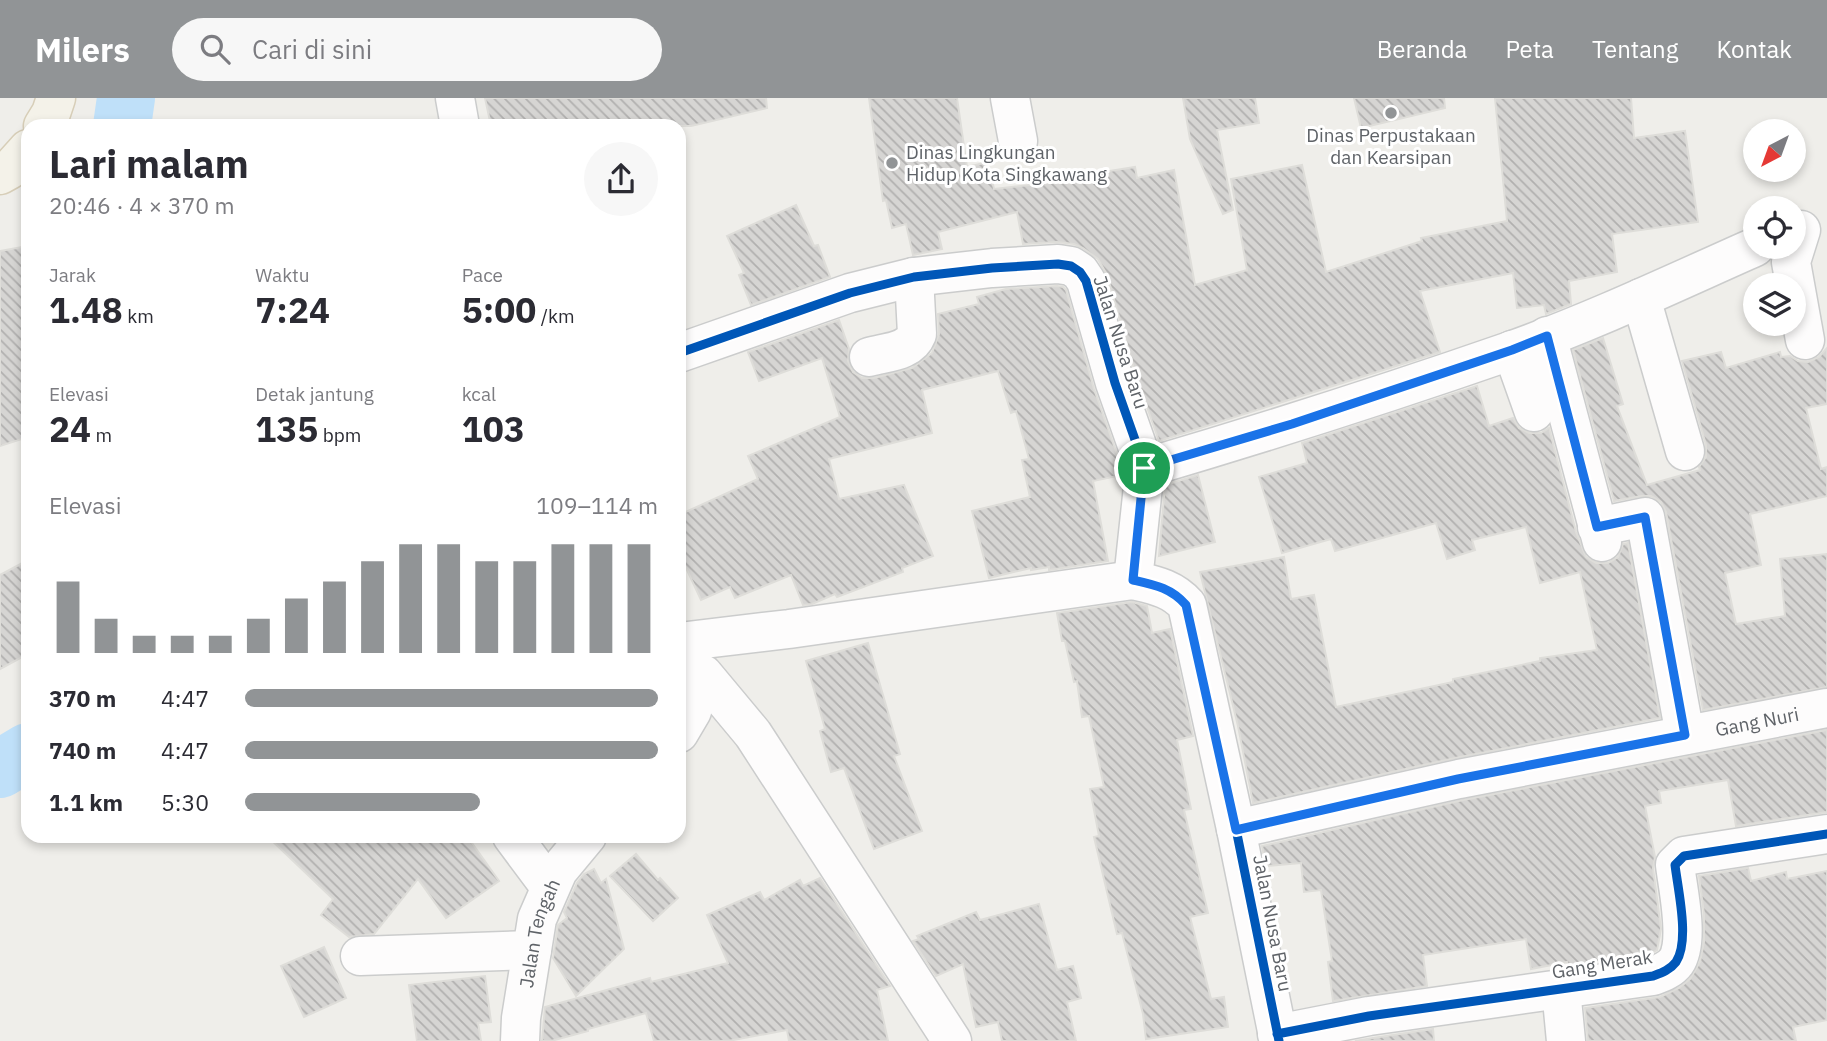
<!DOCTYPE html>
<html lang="id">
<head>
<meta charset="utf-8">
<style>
	body { margin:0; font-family:"IBM Plex Sans",sans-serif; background:#f7f7f7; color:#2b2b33; height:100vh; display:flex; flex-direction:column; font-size:26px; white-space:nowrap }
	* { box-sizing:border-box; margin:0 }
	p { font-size:23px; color:#7c7c81 }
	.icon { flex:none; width:38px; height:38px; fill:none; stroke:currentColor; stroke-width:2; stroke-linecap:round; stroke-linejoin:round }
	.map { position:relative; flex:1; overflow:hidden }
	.side { position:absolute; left:21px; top:21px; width:665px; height:724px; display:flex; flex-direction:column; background:#fff; border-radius:21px; box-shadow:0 4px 10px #0003 }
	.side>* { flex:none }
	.needle { width:46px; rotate:221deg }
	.tools { position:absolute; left:1743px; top:21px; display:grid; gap:14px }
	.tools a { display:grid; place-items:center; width:63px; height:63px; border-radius:50%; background:#fff; box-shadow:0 4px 10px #0003; font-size:35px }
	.pin { position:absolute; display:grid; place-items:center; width:60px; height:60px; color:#fff; margin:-30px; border:4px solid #fff; border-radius:50%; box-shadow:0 2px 7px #0007 }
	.round { display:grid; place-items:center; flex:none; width:74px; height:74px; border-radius:37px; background:#f7f7f7 }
	.headline { display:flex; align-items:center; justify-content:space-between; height:119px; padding:0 28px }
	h1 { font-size:38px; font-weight:700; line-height:52px }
	.stats { display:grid; grid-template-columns:repeat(3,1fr); gap:10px; height:119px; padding:7px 28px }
	.stats div { display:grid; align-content:center }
	.stats b { font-size:35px; font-weight:700 }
	.stats small { font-size:19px; font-weight:400 }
	.stats p { font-size:19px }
	.chart { height:196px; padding:14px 28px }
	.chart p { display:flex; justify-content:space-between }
	.chart svg { width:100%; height:126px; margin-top:7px; stroke:#919496; stroke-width:6 }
	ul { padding:0 28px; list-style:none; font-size:23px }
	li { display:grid; grid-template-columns:112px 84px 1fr; align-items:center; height:52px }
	li i { height:18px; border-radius:9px; background:#919496 }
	header { display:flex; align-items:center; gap:42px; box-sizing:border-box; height:98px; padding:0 35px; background:#919496; color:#fff }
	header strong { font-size:33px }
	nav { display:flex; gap:38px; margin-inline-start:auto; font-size:24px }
	.search { width:490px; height:63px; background:#f7f7f7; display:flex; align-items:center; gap:18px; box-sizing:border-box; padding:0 24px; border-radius:38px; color:#7c7c81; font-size:26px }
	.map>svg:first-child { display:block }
</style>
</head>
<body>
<header>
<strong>Milers</strong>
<div class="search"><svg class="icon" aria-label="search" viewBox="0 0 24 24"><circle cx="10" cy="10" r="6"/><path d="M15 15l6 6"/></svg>Cari di sini</div>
<nav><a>Beranda</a><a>Peta</a><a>Tentang</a><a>Kontak</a></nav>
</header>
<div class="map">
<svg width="1827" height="943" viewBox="0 0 1827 943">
	<defs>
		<pattern id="building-back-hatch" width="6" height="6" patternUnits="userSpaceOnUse" patternTransform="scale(1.75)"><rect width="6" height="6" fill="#d6d5d3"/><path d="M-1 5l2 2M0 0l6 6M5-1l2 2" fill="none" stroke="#b1b0af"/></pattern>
	</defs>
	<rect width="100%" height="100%" fill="#efeeea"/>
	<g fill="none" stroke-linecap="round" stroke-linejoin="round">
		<path stroke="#bfe0f9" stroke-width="58" d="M122,28l4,-28
			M0,671l28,-17"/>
	</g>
	<path fill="url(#building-back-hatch)" stroke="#deddd9" stroke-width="2" d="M485,0h281l1,10 -76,18h-200z
		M869,0h88l10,69 21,-5 6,27 90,-10v-4l51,-8 2,11 37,-8 21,115 52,-15 -16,-91 71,-14 24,107 96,-31 -1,-3 86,-17 -12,-123h136l3,40 51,-7 13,91 -86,12 5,38 -48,9 2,23 -25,10 -2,-9 -27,3 -4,-35 -93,18 20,61 -281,89 -23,-65 -29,-101 -9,-16 -15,-11 -9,-4 -17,-2 -34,2 -6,-32 -79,20 4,17 -29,6 -7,-31 -14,4 -6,-28 -3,1z
		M1183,0h72l4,25 -42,7 16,80 -10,4 -33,-75z
		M1354,0h90l1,10 -84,20z
		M796,107l18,41 4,-1 12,32 -79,28 -12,-30 5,-2 -17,-37z
		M28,148v191l-28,9v-195z
		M1057,188l6,1 3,3 28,99 29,82 -1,4 -29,6 15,80 -59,9v-3l-18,3v-2l-42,10 -17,-67 58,-14 -8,-37 7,-1 -13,-48 -5,2 -13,-42 -76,19 10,43 -103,26 10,40 65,-14 29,71 -31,12 1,4 -66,25 -2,-3 -23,10 -9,1 -12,-30 -56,23 -5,-11 -29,13 -22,-47v-38l79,-36 -10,-23 92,-39 -18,-59 -63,23 -11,-29 91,-32 10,29 -1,12 5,11 9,6h12l38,-10 20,-15 7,-19 -1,-20 41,-10 -2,-7 29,-8z
		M1603,240l20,66 -6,2 30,79 53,-15 -1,-3 7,-10v-12l-24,-84 39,-9 5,16 54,-16 1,5 9,-1 8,5 10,1 11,-5 8,-9v56l-21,4 15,61 6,-2v29l-77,18 11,51 -36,8 11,51 49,-8 -5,-57 47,-5v133l-124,23 -37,-198 -5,-10 -10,-6h-10l-27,5 -41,-151z
		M1477,288l12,40 24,-8 6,10 10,5h12l8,-5 27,104 10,25 10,6h12l10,-6 5,-13 5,-1 32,175 -205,40 -202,45 -15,-77 -38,-154 84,-15 7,42 23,-4 22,112 117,-25v-3l87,-18v-3l57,-8 -17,-78 -40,11 -14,-56 -54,13 3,10 -28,9 -11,-36 -101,28 -4,-12 -49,14 -23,-76 48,-14 -5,-20z
		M1198,377l17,67 -56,14 6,-71z
		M28,462v94l-28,15v-94z
		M1132,504l15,4 5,27 18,-4 23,107 -16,4 14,69 -7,1 24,103 -18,4 21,82 13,-2 4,30 -82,12 -3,-25 -21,-81 -5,1 -23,-97 5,-1 -9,-47 14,-2 -15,-71 -7,1 -5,-36 -3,1 -9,-41h-3l-5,-28z
		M868,545l32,111 -6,2 28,75 -48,18 -30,-81 -13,4 -11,-41 5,-2 -19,-68z
		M1827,632v82l-91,14 -8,-46 -69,11 2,12 -16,3 10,51 -2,11 8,61 -4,21 -9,5 -80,11 -1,-4 -36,7 -5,-30 -103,16 4,31 -94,15 -5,-39 4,-1 -11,-71 -17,2 -3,-29 -35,3 -4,-20 201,-46z
		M267,738h200l32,45 -53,37 -28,-39 -44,55 -25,3 -28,-22 12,-16z
		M636,756l22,26 2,-2 18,20 -25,23 -43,-45z
		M1748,770l3,13 35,-9 1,7 40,-8v149l-34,7 3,14h-208l-3,-33 75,-11 19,-9 11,-9 10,-17 4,-20v-28l-5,-38z
		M594,771l7,14 5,-4 18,70 -48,47 -23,-38 5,-33 9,-7 -3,-6 13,-29 7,-9z
		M820,780l70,108 -13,4 11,51h-99l-2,-11 -59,11h-74l-8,-28 -58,16v2l-37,10h-9l3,-34 105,-29 1,4 77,-19 -21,-48 53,-23 4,8 36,-20 3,6z
		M1039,806l18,66 16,-4 8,32 -14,4 9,39h-74l-4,-19 -22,5 -13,-63 -27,12 -23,-35 6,-2 -2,-3 59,-24 4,8z
		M324,849l22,51 -42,19 -23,-51z
		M485,878l6,46 -13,1 3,18h-64l-8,-56z
		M1433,931l1,12h-79l18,-3z"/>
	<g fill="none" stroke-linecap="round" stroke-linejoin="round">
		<g stroke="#cbcccc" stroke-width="41">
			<g id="minor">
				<path d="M455,0l5,28"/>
				<path d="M1010,0l8,43"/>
				<path d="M1801,132l-10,32 14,78"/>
				<path d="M1641,200l44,153"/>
				<path d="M1547,238l55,206"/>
				<path d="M1512,252l22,62"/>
				<path d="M679,255l171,-60 64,-16 78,-9 66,-4 13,2 9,6 6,9 29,102 30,85 -12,112c21,5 39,8 54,25l49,224 43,212"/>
				<path d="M869,259c18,-5 41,-5 48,-23l-3,-57"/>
				<path d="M1145,370c122,-36 244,-75 365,-117 84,-30 164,-68 245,-104"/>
				<path d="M1597,429l48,-10 40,218"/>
				<path d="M679,544l110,-13 344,-49"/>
				<path d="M685,568l18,8 50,60 199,307"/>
				<path d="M679,635l13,-22 4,-13 -16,-43"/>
				<path id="s1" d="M1236,731l223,-50 368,-71"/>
				<path d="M512,738l38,51"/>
				<path d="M360,858l172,-6"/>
				<path d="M1561,891l5,52"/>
				<path d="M1277,936l92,-18 284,-40c8,-3 17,-6 23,-14 14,-21 2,-72 -1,-97l9,-9 143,-22"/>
				<path id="s2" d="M520,943l1,-23 16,-99 21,-48 29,-35"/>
			</g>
		</g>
		<g stroke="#d7ceb8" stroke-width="41">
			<path id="major" d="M43,28l8,-13 5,-15
				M0,77l9,-5 19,-21"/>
		</g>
		<use href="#minor" stroke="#fdfcfc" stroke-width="38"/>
		<use href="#major" stroke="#f4f2e9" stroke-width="38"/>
		<g stroke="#fff" stroke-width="13">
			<path id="cycleway" d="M679,255l171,-60 64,-16 78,-9 66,-4 13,2 9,6 6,9 29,102 30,85 -12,112c21,5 39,8 54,25l49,224 43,212
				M1277,936l92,-18 284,-40c8,-3 17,-6 23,-14 14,-21 2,-72 -1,-97l9,-9 143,-22"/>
		</g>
		<use href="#cycleway" stroke="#0057b8" stroke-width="9"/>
	</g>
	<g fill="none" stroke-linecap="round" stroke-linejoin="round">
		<g stroke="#fff" stroke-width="14">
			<path id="route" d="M1547,238l50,191 48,-10 40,218 -227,44 -222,51 -50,-225c-15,-17 -31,-20 -53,-25l11,-112 148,-44 220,-74z"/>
		</g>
		<use href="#route" stroke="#1a73e8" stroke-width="9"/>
	</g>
	<g fill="#919496" stroke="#fff" stroke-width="2.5">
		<circle cx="1391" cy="15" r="7"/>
		<circle cx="892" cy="65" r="7"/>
	</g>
	<g text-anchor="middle" stroke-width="6" stroke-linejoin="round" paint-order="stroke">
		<g font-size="19" fill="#5f6368" stroke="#fff">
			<text x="1391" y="44">Dinas Perpustakaan<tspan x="1391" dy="22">dan Kearsipan</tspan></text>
			<text x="906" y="61" text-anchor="start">Dinas Lingkungan<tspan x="906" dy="22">Hidup Kota Singkawang</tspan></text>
		</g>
		<g font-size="19" fill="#5f6368" stroke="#fff">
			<text transform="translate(1121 244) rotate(72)" y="7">Jalan Nusa Baru</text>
			<text dy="7" stroke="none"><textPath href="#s1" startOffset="532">Gang Nuri</textPath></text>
			<text transform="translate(1273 825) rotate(79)" y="7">Jalan Nusa Baru</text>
			<text dy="7" stroke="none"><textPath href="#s2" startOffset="110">Jalan Tengah</textPath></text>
			<text transform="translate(1602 866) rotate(-9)" y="7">Gang Merak</text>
		</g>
	</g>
</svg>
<div class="tools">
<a><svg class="needle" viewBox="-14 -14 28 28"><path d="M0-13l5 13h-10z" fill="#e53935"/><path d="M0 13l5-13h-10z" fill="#7c7c81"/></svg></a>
<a><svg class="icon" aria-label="locate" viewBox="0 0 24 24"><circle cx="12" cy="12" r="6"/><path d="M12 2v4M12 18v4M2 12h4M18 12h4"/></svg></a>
<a><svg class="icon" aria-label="layers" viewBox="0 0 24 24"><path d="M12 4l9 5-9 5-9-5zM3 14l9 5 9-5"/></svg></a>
</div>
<div class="pin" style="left:1144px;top:370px;background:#1e9e55"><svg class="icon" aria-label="arrive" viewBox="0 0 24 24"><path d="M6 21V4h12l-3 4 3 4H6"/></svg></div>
<section class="side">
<div class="headline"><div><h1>Lari malam</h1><p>20:46 · 4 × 370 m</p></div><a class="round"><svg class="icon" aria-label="share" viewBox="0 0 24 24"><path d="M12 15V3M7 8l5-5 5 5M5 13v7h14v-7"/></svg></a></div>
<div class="stats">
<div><p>Jarak</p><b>1.48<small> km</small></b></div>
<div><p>Waktu</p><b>7:24</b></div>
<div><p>Pace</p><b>5:00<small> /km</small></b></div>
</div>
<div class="stats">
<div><p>Elevasi</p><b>24<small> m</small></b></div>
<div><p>Detak jantung</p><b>135<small> bpm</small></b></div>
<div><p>kcal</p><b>103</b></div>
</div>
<div class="chart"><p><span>Elevasi</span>109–114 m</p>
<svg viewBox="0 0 160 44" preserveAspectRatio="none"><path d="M5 44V19M15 44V32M25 44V38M35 44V38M45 44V38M55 44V32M65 44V25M75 44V19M85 44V12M95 44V6M105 44V6M115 44V12M125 44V12M135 44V6M145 44V6M155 44V6"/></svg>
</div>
<ul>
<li><b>370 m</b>4:47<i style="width:100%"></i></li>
<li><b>740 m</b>4:47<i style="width:100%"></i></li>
<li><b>1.1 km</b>5:30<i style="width:57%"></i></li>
</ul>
</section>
</div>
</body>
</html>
